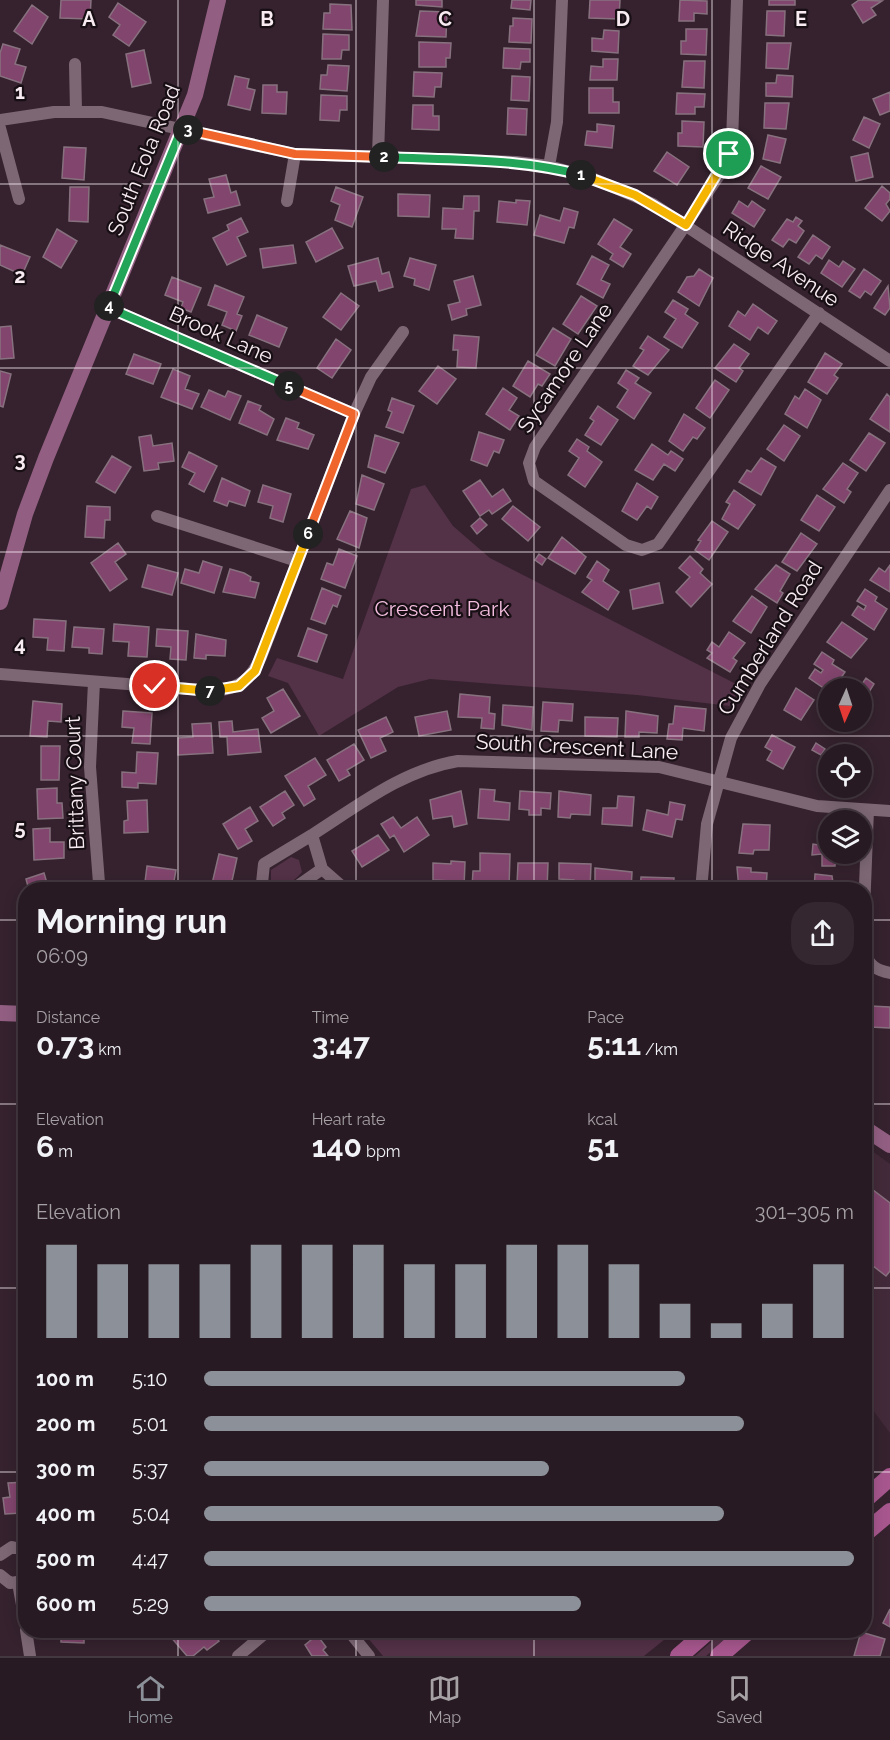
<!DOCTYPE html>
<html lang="en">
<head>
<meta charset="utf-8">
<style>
	body { margin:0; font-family:Raleway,sans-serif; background:#34272f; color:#f1f3f6; height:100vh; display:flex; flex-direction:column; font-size:22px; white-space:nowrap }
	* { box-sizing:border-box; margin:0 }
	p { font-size:20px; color:#a5a1a5 }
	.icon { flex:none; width:33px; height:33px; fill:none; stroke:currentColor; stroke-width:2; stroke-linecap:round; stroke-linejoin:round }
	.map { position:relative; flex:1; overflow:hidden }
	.side { position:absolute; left:18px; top:882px; width:854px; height:756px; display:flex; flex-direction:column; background:#281a22; border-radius:24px; box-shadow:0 3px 15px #0003,0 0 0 2px #443840 }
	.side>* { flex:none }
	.needle { width:39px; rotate:183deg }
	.fabs { position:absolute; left:818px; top:678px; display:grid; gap:12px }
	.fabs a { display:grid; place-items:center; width:54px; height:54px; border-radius:50%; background:#281a22; box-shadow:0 3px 15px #0003,0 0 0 2px #443840; font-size:30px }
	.pin { position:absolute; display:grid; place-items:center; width:51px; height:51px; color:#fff; margin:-26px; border:3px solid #fff; border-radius:50%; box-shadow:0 2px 6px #0007 }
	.km { position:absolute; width:30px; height:30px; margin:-15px; border-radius:50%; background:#222; color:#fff; font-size:16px; line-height:30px; text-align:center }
	.round { display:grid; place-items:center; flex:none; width:63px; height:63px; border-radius:24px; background:#34272f }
	.head { display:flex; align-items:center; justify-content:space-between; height:102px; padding:0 18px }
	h1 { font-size:33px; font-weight:700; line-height:45px }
	.stats { display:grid; grid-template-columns:repeat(3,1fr); gap:9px; height:102px; padding:6px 18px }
	.stats div { display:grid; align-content:center }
	.stats b { font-size:30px; font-weight:700 }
	.stats small { font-size:16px; font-weight:400 }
	.stats p { font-size:16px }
	.chart { height:168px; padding:12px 18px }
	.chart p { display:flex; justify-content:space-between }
	.chart svg { width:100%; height:108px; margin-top:6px; stroke:#8c9099; stroke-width:6 }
	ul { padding:0 18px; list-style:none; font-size:20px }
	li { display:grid; grid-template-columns:96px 72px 1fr; align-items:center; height:45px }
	li i { height:15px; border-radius:8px; background:#8c9099 }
	.tab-bar { display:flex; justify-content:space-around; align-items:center; height:84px; border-top:2px solid #443840; background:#281a22; font-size:16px; color:#a5a1a5 }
	.tab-bar a { display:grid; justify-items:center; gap:3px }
	.tab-bar .on { color:#8c9099 }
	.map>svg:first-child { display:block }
</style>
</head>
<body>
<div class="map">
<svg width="890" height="1656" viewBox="0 0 890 1656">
	<rect width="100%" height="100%" fill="#35222e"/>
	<path fill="#432a3a" d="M864,1145l26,19v269l-26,-35z"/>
	<path fill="#533147" d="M425,485l28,41 37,32 250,128 -10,20 -93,-11 -207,-16 -32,8 -79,49 -31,-53 -20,-7 9,-18 66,21 68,-190z
		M291,857l8,3 3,12c-8,10 -20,18 -31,10v-12z
		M362,1631l312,-1 1,1 -31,25h-261z
		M724,1631h12l-30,25h-11z"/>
	<path fill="#82456d" stroke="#88717f" stroke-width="1.5" d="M61,0h30l-1,19 -30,-1z
		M416,0h26v7l-26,-2z
		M512,0h19l-1,10 -19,-2z
		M590,0h30l-1,19 -30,-1z
		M680,0l27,1v13l-13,-1v8h-15z
		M769,0h26v5h-26z
		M859,0l23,1 -11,7 5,7 -13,8 -11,-18z
		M118,3l28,19 -17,24 -16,-11 7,-10 -11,-8z
		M330,4l21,1 1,25 -29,-1 1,-16h6z
		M32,5l16,12 -16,27 -18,-13z
		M420,11l27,1 -1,25 -30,-1z
		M767,11h18l-1,25 -18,-1z
		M513,18l19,1 -1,24 -22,-1 1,-16h3z
		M686,29h21l-1,26 -25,-1v-13h5z
		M604,30l15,1 -1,22 -26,-2v-13l11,1z
		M323,34l26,1v15h-7l-1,9h-19z
		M419,42l32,1 -1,15h-4v9h-27z
		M767,43h24l-3,26 -22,-1z
		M3,44l17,5 -5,15 11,3 -5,16 -21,-7v-23z
		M504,48l26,1v13h-9l-1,7 -17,-1z
		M144,50l7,33 -19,4 -6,-33z
		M603,59h15l-1,21h-27l1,-14 12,1z
		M684,61h21l-1,27 -22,-1z
		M328,65l21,1 -2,25 -27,-2 1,-14h6z
		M414,72l28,1 -1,14h-6l-1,10 -21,-1z
		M777,75l16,1 -1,21 -26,-1v-13h10z
		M235,76l14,3 -2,9 8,2 -5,20 -22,-5z
		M512,76l18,1 -1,24 -18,-1z
		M263,85h14v7h10l-1,22 -24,-1z
		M589,88h24v14h6v11h-30z
		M890,92v19l-10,4 -7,-16z
		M677,93l28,1 -1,13h-9v7h-19z
		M321,95l26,1v14h-7l-1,11 -19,-1z
		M765,103h24l-3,26 -22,-1z
		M413,105h20v11h6v14l-27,-1z
		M508,108l19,1 -1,26 -19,-1z
		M864,117l16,7 -11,24 -16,-8z
		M682,121l22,1 -1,25 -25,-1v-13h4z
		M597,124l17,2 -2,22 -27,-3 2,-14 10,1z
		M768,135l18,4 -6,24 -17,-4z
		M64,147l22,1 -2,32 -22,-2z
		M667,152l22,15 -12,18 -23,-14z
		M868,153l5,24 -17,4 -5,-24z
		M761,166l20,11 -13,22 -20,-11z
		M226,175l5,18 5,-2 4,14 -32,8 -4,-14 10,-2 -5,-18z
		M882,186l8,7v6l-4,5 4,7 -8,10 -17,-13z
		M70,187h19l-1,35 -19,-1z
		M336,187l27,10 -11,30 -17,-7 5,-15 -9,-4z
		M398,194l32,1 -1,22 -31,-1z
		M464,196h15v15h-5l-1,28 -18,-1 1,-9h-14l1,-21 20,1z
		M516,200l14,1 -3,24 -30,-3 2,-21 17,2z
		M739,201l9,6 4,-6 13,9 -11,17 -22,-14z
		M564,208l14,4 -4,16 -5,-1 -5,16 -30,-8 6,-20 20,6z
		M796,217l6,4 -4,5 6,5 -8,12 -7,-4 -6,8 -11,-7 15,-21 6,3z
		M241,218l7,14 -11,5 9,19 -19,9 -14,-27 16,-8 -2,-5z
		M614,219l18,11 -12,17 11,7 -8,13 -13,-8 3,-5 -15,-10z
		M332,228l11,20 -27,14 -10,-20z
		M57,229l20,12 -16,27 -18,-11z
		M813,235l17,12 -8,12 -6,-4 -7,9 -11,-7z
		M0,245l30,12 -8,18 -22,-10z
		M293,245l3,18 -33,5 -3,-19z
		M592,256l17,9 -8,15 9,4 -7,14 -26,-14z
		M378,258l4,16 7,-2 4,15 -14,4 -3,-10 -22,5 -6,-20z
		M410,258l26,7 -7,25 -15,-5 1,-6 -11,-3z
		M829,260l10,7 4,-6 12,8 -13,18 -21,-14z
		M699,269l14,9 -14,28 -21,-14 9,-15 7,-1z
		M864,269l17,12 -10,14 -6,-4 -5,7 -11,-7z
		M473,276l8,29 -15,4 1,6 -15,5 -4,-15 12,-3 -6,-21z
		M172,277l29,11 -10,24 -10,-4 2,-6 -18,-7z
		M215,285l29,12 -7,17 5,2 -6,15 -14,-6 5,-13 -19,-7z
		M888,286l2,22 -5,7 -11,-7z
		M341,293l18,13 -18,24 -18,-13z
		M581,296l16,10 -19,28 -15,-10z
		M673,300l15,9 -3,5 13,9 -16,25 -18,-11 12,-18 -11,-7z
		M753,304l24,17 -9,13 -10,-7 -8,13 -21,-14 9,-15 7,5z
		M257,315l30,13 -8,19 -30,-12z
		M11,326l3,32 -14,1v-32z
		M553,328l18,11 -16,27 -19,-11z
		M454,335l25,2 -3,31 -19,-1 1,-17h-5z
		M648,336l21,14 -21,25 -15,-9 11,-16 -4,-2z
		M336,339l15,11 -19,28 -15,-10z
		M734,344l15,10 -10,14 4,3 -7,11 -21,-14z
		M825,353l17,11 -8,11 4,3 -11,16 -19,-12z
		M134,354l27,10 -8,20 -27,-10z
		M528,361l22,13 -8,12 -4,-2 -8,13 -17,-11z
		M438,366l18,13 -19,25 -18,-13z
		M173,369l17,7 -5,13 14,5 -7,15 -31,-12z
		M626,370l13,8 -4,5 16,10 -17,26 -17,-12 11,-17 -10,-7z
		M0,371l11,3 -8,33 -3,-1z
		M715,380l14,10 -19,28 -14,-10z
		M503,388l14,10 -8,12 10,6 -9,14 -24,-16z
		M805,389l16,11 -14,28 -22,-14 10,-18 4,3z
		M209,390l16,7 3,-6 13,5 -11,24 -29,-13z
		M887,394l3,3v35l-20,-13z
		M392,398l22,8 -11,27 -17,-6 6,-15 -4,-2z
		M248,401l13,5 -2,4 15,9 -7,16 -28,-12z
		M598,406l20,14 -17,25 -16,-10 9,-14 -4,-3z
		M684,414l21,14 -8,11 -4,-2 -10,14 -14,-10z
		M286,418l13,5 -2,5 17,7 -6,14 -31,-9z
		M784,425l16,11 -16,25 -17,-12z
		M479,432l25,8 -5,13 -5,-2 -7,15 -16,-6z
		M869,433l16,10 -19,28 -16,-11z
		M151,435l2,11 19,-3 2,18 -16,2 1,6 -15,2 -5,-34z
		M375,435l24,8 -14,30 -17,-6z
		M577,439l12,8 -2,4 15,11 -17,25 -17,-12 11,-17 -10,-7z
		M652,444l16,11 3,-4 12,8 -8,12 -11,-7 -11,16 -18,-10z
		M189,452l28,14 -13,26 -15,-8 6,-11 -13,-6z
		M112,456l19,11 -16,26 -19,-11z
		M761,458l15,9 -15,28 -22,-13 8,-12 4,2z
		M843,463l15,10 -11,16 4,3 -7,11 -21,-14z
		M362,475l22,9 -10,26 -18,-6z
		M222,478l28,13 -5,15 -16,-5 -2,5 -13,-5z
		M480,480l12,17 11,-8 8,12 -19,13 -3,-4 -9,6 -17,-25z
		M637,483l21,14 -7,12 -4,-3 -10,14 -15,-9z
		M263,485l28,9 -8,28 -13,-4 3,-12 -15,-4z
		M734,490l21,15 -17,24 -16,-10 8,-15 -4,-2z
		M817,495l18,12 -16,24 -18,-11z
		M87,506l23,1v13h-5l-1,18 -19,-1z
		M513,506l27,21 -12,14 -26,-22z
		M350,511l17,7 -8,30 -22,-9z
		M480,518l7,7 -10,9 -6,-8z
		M712,521l16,11 -19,28 -14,-10 6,-9 -3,-1z
		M801,533l16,11 -20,27 -15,-9z
		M562,537l24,20 -11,17 -27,-16z
		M118,543l8,11 -11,8 12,17 -17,12 -19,-28z
		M339,549l18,7 -12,32 -24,-9 6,-16 6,2z
		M539,554l7,5 -4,6 -7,-5z
		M690,556l13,13 -3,4 12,11 -21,23 -15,-15 14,-15 -11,-9z
		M203,561l19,6 -8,26 -33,-10 4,-14 14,4z
		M597,561l12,9 -6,11 16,11 -11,18 -26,-18 10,-12 -5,-3z
		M148,565l30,8 -6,22 -30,-8z
		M776,565l14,9 -10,17 3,2 -6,10 -22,-14z
		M890,565v27l-20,-12 9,-12 6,4z
		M230,569l14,4 7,4 -1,4 9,2 -4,15 -32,-6z
		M659,583l4,20 -30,6 -3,-19z
		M322,588l19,8 -4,11 -4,-2 -8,19 -14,-5z
		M865,589l12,8 -2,4 12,8 -13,21 -22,-15 6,-9 6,4 2,-4 -9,-5z
		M752,596l15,11 -16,26 -18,-12z
		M34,619l32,2 -2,30 -17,-1 1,-12 -15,-1z
		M842,622l25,17 -16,19 -24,-16z
		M114,624l35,3 -2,30 -19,-1 1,-14 -16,-1z
		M74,627l30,2 -2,25 -13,-1v-5l-17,-1z
		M308,628l19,7 -10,27 -19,-6z
		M157,629l31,2 -2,29 -16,-1 1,-12 -15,-1z
		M729,632l16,11 -12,15 4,3 -7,11 -23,-14 5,-5 -5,-3 5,-8 7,5z
		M196,634l30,6 -1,16 -19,-1v4l-12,-1z
		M822,652l12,8 -2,4 13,8 -11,16h-6v3l-19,-13 6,-9 6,4 2,-3 -9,-6z
		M866,678l8,6 -5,8 -9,-5z
		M796,688l18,12 -13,20 -17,-10z
		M283,689l17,27 -29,17 -9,-15 12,-7 -7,-13z
		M460,694l30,3 -1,16 6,1 -1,15 -13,-1 1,-10 -24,-1z
		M33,701l29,3 -1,18 -13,-1 -1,16 -17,-1z
		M543,702l30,2 -1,17 -13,-1 -1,12 -17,-1z
		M503,705l30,2 -1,23 -30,-5z
		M675,706l31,3 -2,22 -21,-3 -1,12 -15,-1 2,-15h4z
		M123,711l29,2 -2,31 -18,-1 2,-15 -12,-1z
		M447,711l4,19 -32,6 -4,-19z
		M626,711l32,5 -1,17 -18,-1v5h-14z
		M386,717l7,15 -13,6 6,13 -15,7 -13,-28z
		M585,717l33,1 -1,19 -32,-1z
		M232,721l1,11 25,-3 3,23 -33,3 -1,-18h-7l-1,-15z
		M211,723l2,30 -35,2v-17l15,-1 -1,-13z
		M772,735l23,12 -12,22 -16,-9 5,-9 -7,-4z
		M816,743l9,6 -4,6 -9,-5z
		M354,744l10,16 -17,10 3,5 -11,6 -12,-21z
		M41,746h19l-1,34h-18z
		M137,752l21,1 -2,31 -18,-1v5l-16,-1v-15l14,1z
		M315,758l11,17 -18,11 7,13 -11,7 -19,-30z
		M57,788v15h5l1,15 -25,1 -1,-30z
		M480,789l15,1 -1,11 16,2 -1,17 -31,-2z
		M285,791l9,14 -12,8 3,5 -12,8 -13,-19z
		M461,791l6,33 -13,3 -2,-11 -19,3 -3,-19z
		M520,791l31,2 -1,16 -9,-1v7h-12v-5l-10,-1z
		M559,791l32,4 -1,20 -19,-1 -1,4 -12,-1z
		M618,796l16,1 -2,29 -30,-2 1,-16h14z
		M147,800l1,32 -24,1v-12l4,-1 -1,-19z
		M670,802l15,3 -3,15 -6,-1 -4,18 -29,-7 4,-20 21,5z
		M250,807l8,14 -13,8 7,12 -14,8 -15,-25z
		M393,817l8,11 16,-11 12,18 -25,17 -10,-17 -4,3 -9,-14z
		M743,824l27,1 -1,25h-15l-1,4 -14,-1z
		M50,828v14h14v16l-30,2 -1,-31z
		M819,833l9,1v20h8l-1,12h-13v-12l-10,1 1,-11 6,1z
		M378,835l11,15 -27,17 -10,-16z
		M480,853l30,1 -1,34 -37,-1 1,-16h7z
		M219,854l18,4 -7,32 -19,-2z
		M451,861l14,1 -1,25 -13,-1 1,-5 -19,-1v-17l18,1z
		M518,863h30l-1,27 -14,-1v-5h-16z
		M559,863l32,1 -1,26h-16v-10l-15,-1z
		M147,866l29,4 -2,11 10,1 -2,8h-26v-7l-11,-1z
		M737,867l14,1v4l16,1 -1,17h-27z
		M595,868l37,4 -1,18 -36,-1z
		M44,873l5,17h-20l-3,-11z
		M815,874l17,2 2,14h-20z
		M641,877l33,1 -1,12h-33z
		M871,1006l19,1v21l-20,-1z
		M864,1183l26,20v68l-4,5 -22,-17z
		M26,1482v24h-6l1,7 -16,1 -2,-16 7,-1 -2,-14z
		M890,1609v18l-7,-4z
		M61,1630h23v13l-23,-1z
		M176,1630h17l6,7 11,-7 9,11 -12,9 -3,-3 -11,9h-6l-17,-20z
		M861,1632l24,7 -5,17h-26z
		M317,1635l9,12 -3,3 5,6h-16l-7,-11z"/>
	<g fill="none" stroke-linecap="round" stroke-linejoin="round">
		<path stroke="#7d6775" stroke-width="12" d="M737,0l-5,142 -14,35 -183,270 -6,16 5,18 92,64 16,5 16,-6 161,-231
			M75,64l1,47
			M0,120l54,-8h48l193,42 221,8 33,4 45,13 59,25 237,157
			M0,128l19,71
			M378,156l5,-156
			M549,166l8,-44 5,-122
			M287,201l8,-47
			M109,308l245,106
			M157,516l140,45
			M0,674l216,17c24,-3 35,-12 45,-34l93,-243 17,-37 32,-45
			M94,682l-4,85 9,116
			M322,869l-10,-34c47,-30 91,-65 146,-74l201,6 158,39 73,5
			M322,869l24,21
			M268,890l-6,-7 2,-19 48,-29
			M292,890l30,-21
			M701,890l6,-66 24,-86 29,-54 130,-194
			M864,911l4,-101
			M864,953c6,13 12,17 26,20
			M0,1555l12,-8 14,3
			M0,1575l10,8 14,-2
			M18,1583l8,44
			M26,1630l4,26
			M248,1630l9,10
			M348,1630l21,26
			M238,1656l31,-26"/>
		<path stroke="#925f82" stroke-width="16" d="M0,602l25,-88 21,-56 149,-363 23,-95
			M0,1013l26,1
			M864,1128l26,17"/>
		<path stroke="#a7578e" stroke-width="18" d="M864,1500l26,-23
			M864,1534l26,-22
			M679,1656l30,-26
			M719,1656l30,-26"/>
	</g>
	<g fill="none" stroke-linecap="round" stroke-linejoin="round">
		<g stroke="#fff" stroke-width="12">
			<path id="split-1" d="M581,175l54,20 51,30 43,-71"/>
		</g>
		<g stroke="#fff" stroke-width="12">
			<path id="split-2" d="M384,157c67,3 133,1 197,18"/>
		</g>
		<g stroke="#fff" stroke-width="12">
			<path id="split-3" d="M188,130l107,24 89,3"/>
		</g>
		<g stroke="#fff" stroke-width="12">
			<path id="split-4" d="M109,306l73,-178 6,2"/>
		</g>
		<g stroke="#fff" stroke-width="12">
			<path id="split-5" d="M109,306v2l180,78"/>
		</g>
		<g stroke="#fff" stroke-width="12">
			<path id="split-6" d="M289,386l65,28 -46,120"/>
		</g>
		<g stroke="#fff" stroke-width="12">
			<path id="split-7" d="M210,691l29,-5 16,-15 53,-137"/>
		</g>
		<g stroke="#fff" stroke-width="12">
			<path id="split-8" d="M155,686l55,5"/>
		</g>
		<use href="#split-1" stroke="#f5b400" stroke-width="8"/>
		<use href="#split-2" stroke="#22a559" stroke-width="8"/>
		<use href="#split-3" stroke="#f0652b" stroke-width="8"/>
		<use href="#split-4" stroke="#22a559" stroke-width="8"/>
		<use href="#split-5" stroke="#22a559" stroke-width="8"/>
		<use href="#split-6" stroke="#f0652b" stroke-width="8"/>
		<use href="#split-7" stroke="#f5b400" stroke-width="8"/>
		<use href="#split-8" stroke="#f5b400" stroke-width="8"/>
	</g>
	<path fill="none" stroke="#f8ebf2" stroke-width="1.5" stroke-opacity="0.55" d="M178,0v890M356,0v890M534,0v890M712,0v890M0,184h890M0,368h890M0,552h890M0,736h890M0,920h26M864,920h26M0,1104h26M864,1104h26M0,1288h26M864,1288h26M0,1472h26M864,1472h26M178,1630v26M356,1630v26M534,1630v26M712,1630v26"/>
	<g text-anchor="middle" stroke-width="4.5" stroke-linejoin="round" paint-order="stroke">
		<g font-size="21" fill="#f8ebf2" stroke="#170f14">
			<text transform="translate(144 160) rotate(-68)" y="7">South Eola Road</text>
			<text transform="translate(781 264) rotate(34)" y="7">Ridge Avenue</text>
			<text transform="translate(221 335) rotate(24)" y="7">Brook Lane</text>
			<text transform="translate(565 368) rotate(-56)" y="7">Sycamore Lane</text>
			<text transform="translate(770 638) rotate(-58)" y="7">Cumberland Road</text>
			<text transform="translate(577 747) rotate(3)" y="7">South Crescent Lane</text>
			<text transform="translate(75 783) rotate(-92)" y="7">Brittany Court</text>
		</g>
		<g font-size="21" fill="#f4bddf" stroke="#170f14">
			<text x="442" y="616">Crescent Park</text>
		</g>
	</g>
	<g font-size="20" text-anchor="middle" font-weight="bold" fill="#f8ebf2" stroke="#170f14" stroke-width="4.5" stroke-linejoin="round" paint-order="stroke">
		<text x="89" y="26">A</text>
		<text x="267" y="26">B</text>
		<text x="445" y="26">C</text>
		<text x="623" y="26">D</text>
		<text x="801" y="26">E</text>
		<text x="20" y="99">1</text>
		<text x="20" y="283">2</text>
		<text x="20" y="467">3</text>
		<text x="20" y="651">4</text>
		<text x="20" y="835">5</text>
	</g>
</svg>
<div class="fabs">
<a><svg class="needle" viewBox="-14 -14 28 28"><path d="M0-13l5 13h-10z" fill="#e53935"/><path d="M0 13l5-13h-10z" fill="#a5a1a5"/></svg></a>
<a><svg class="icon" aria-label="locate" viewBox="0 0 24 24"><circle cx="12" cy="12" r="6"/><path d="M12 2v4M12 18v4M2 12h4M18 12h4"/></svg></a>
<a><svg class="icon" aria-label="layers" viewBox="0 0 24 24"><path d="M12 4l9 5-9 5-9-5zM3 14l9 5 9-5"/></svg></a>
</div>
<div class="pin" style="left:729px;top:154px;background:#1e9e55"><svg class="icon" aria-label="arrive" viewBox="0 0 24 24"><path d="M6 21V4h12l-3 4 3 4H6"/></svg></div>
<div class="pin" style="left:155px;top:686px;background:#d93025"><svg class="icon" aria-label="check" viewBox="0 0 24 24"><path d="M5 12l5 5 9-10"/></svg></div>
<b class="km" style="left:581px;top:175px">1</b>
<b class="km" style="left:384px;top:157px">2</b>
<b class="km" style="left:188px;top:130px">3</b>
<b class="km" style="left:109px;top:306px">4</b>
<b class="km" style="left:289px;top:386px">5</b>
<b class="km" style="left:308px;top:534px">6</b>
<b class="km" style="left:210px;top:691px">7</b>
<section class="side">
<div class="head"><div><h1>Morning run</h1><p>06:09</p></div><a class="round"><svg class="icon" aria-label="share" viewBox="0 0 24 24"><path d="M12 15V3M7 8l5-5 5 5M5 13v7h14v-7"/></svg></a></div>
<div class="stats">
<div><p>Distance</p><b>0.73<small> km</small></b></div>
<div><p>Time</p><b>3:47</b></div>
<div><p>Pace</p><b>5:11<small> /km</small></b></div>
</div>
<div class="stats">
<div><p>Elevation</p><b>6<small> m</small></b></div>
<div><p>Heart rate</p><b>140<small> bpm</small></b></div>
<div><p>kcal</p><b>51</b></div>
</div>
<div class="chart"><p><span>Elevation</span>301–305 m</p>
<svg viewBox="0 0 160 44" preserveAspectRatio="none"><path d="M5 44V6M15 44V14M25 44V14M35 44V14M45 44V6M55 44V6M65 44V6M75 44V14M85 44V14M95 44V6M105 44V6M115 44V14M125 44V30M135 44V38M145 44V30M155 44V14"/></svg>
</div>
<ul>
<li><b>100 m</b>5:10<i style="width:74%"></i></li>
<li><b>200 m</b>5:01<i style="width:83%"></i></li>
<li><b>300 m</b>5:37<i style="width:53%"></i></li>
<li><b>400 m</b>5:04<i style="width:80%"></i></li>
<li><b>500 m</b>4:47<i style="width:100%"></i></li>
<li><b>600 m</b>5:29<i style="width:58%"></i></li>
</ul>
</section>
</div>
<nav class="tab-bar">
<a class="on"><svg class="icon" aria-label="home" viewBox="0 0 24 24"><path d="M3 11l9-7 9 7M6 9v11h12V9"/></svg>Home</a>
<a><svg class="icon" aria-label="map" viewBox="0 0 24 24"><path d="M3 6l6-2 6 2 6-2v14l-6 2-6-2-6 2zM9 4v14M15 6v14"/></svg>Map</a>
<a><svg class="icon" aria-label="saved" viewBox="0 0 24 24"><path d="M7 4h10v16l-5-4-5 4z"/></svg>Saved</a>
</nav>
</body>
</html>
